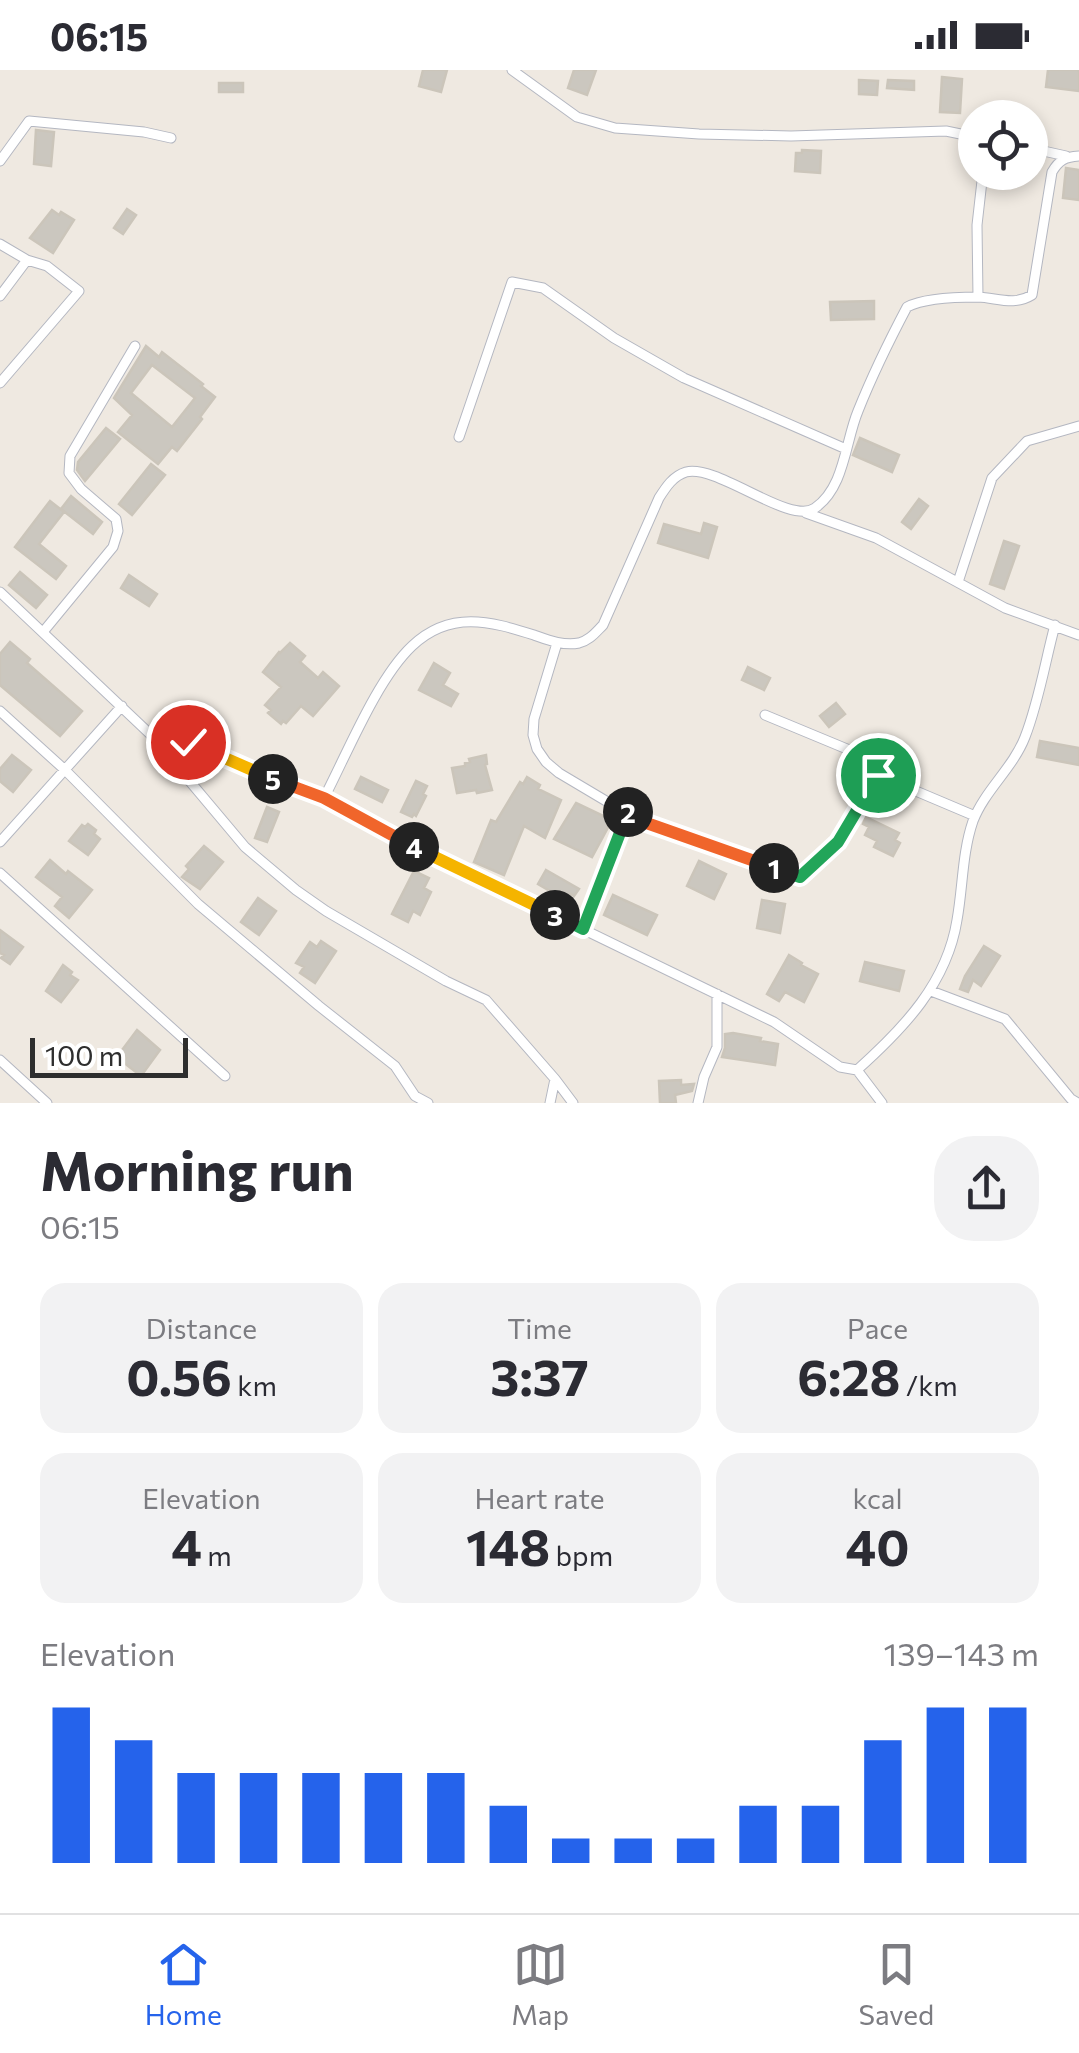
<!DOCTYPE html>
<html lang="en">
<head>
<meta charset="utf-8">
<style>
	body { margin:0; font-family:Commissioner,sans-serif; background:#f2f2f3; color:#2b2b33; height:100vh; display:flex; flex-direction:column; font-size:38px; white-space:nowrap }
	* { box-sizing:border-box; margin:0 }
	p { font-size:32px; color:#7c7c81 }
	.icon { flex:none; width:55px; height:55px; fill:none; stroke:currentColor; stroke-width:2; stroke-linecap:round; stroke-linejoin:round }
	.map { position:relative; height:1033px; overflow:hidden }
	.drawer { display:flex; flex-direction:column; background:#fff; flex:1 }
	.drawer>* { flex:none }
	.controls { position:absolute; left:958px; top:30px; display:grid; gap:20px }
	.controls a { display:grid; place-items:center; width:90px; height:90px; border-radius:50%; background:#fff; box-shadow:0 5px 15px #0003; font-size:50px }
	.scale { position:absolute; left:30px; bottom:25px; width:158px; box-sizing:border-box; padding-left:10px; border:5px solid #2e2e2e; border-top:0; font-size:28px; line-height:35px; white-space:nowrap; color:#2e2e2e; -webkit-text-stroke:8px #fff; paint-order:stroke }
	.pin { position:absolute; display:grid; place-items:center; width:85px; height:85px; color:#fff; margin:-42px; border:5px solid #fff; border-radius:50%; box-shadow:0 2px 10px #0007 }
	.km { position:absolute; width:50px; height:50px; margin:-25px; border-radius:50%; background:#222; color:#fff; font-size:28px; line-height:50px; text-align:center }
	.round { display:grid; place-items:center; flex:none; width:105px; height:105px; border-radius:40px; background:#f2f2f3 }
	.overview { display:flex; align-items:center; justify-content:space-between; height:170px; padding:0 40px }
	h1 { font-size:55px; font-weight:700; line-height:75px }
	.stats { display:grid; grid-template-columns:repeat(3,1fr); gap:15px; height:170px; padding:10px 40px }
	.stats div { display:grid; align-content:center; border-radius:25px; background:#f2f2f3; text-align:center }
	.stats b { font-size:50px; font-weight:700 }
	.stats small { font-size:28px; font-weight:400 }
	.stats p { font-size:28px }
	.chart { height:280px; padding:20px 40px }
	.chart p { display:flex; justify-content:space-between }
	.chart svg { width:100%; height:180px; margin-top:10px; stroke:#2563eb; stroke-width:6 }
	.status { display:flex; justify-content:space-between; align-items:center; height:70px; padding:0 50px; background:#fff; direction:ltr }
	.status svg { height:28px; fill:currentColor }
	.tabs { display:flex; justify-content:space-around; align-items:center; height:140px; border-top:2px solid #e1e1e2; background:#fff; font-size:28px; color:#7c7c81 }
	.tabs a { display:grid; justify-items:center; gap:5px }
	.tabs .on { color:#2563eb }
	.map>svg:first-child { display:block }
</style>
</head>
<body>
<div class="status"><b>06:15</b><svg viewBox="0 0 49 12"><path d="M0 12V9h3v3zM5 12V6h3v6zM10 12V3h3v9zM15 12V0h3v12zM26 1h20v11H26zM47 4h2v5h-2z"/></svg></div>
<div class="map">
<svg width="1079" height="1033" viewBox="0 0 1079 1033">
	<rect width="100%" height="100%" fill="#efe9e1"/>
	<path fill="#cbc7bf" stroke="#cbc5ba" stroke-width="2.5" fill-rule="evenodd" d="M423,0h24l-6,22 -22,-6z
		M574,0h22l-9,25 -19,-7z
		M1048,0h31v21l-33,-4z
		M942,7l20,2 -2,34 -20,-1z
		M859,10l19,1 -1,14 -18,-1z
		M888,10l26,1v9l-27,-2z
		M219,13h24v9h-24z
		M36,60l18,2 -3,34 -17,-2z
		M802,80l19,1 -1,22 -25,-2 1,-18h6z
		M1066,98l13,2v30l-16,-2z
		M127,139l9,6 -13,19 -9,-6z
		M52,140l7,5 2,-3 13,8 -21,33 -23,-15z
		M874,231v18l-43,1 -1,-18z
		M146,276l13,11 3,-5 41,32 -2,2 14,11 -15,20 2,2 -25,32 -5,-4 -14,17 -40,-32 14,-17 -18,-17zM152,295l43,33 -23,29 -41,-34z
		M106,358l14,11 -35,42 -8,-11 1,-8z
		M860,368l39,17 -7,17 -39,-17z
		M151,394l14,11 -33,40 -13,-11z
		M71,426l31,26 -9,12 -32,-25z
		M919,429l9,7 -17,23 -9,-7z
		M50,431l14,11 -25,32 27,22 -10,13 -41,-32z
		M704,453l13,4 -9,31 -50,-15 6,-19 37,10z
		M1004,471l15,5 -15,43 -14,-5z
		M20,502l27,23 -11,13 -27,-23z
		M129,505l28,19 -8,12 -28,-18z
		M10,572l20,17 -3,4 55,48 -22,25 -60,-51v-31z
		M290,573l15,13 -5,6 18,16 5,-6 16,14 -26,30 -12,-10 -15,17 -3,-2 -2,3 -13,-11 3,-3 -6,-5 16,-18 -18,-15 16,-20 1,1z
		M434,593l16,10 -7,12 15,9 -7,12 -32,-16z
		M748,597l22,11 -6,12 -22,-10z
		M836,633l9,11 -16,13 -9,-11z
		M1040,671l39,7v17l-42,-8z
		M12,685l19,15 -18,22 -13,-11v-12z
		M486,685l1,9 -2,1 7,25 -15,3 -1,-3 -19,3 -5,-25 13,-2v-3l5,-1 -1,-3z
		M361,707l27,13 -6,12 -27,-13z
		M527,707l13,8 -2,4 23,11 -16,38 -21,-12 -20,49 -30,-13 17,-42 5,2 24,-40 3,2z
		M416,711l11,5 -4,8 3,2 -10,20 -2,-2 -2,3 -11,-5z
		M576,733l36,17 -20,37 -38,-18z
		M267,737l12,5 -12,30 -12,-4z
		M866,747l33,16 -4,7 5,3 -7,13 -19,-9 3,-6 -12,-6 4,-8 -6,-3z
		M88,754l8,6 -2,4 6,5 -12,16 -19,-14 13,-16 3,2z
		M204,776l19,16 -23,27 -18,-12 7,-8 -3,-3z
		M50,790l16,14 2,-3 24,19 -23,28 -14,-12 7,-9 -26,-20z
		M699,791l27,13 -12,25 -27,-13z
		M546,800l33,19 -5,7 -3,-2 -4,7 -29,-17z
		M414,801l15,7 -5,10 7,4 -11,23 -7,-4 -5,11 -16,-8z
		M613,825l44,20 -10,20 -43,-20z
		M258,828l18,13 -17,24 -18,-13z
		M762,830l23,4 -5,29 -23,-5z
		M0,860l23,17 -13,17 -9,-6 3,-3 -4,-2z
		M321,871l15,10 -21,32 -15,-10 4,-6 -8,-4 14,-21 7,5z
		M984,876l16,10 -19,30 -8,-6 -5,12 -8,-3 5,-13z
		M789,885l13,8 -1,2 17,9 -14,28 -19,-10 -6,9 -12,-7z
		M865,892l39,9 -5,20 -39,-10z
		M63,895l9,7 -2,3 8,5 -17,22 -15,-11z
		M137,960l23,20 -19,26 -18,-14 3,-4 -7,-4z
		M733,963l28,5 -1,3 18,3 -3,21 -53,-8 3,-9v-14z
		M681,1010v5l13,-1 -2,7 -17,4 1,8h-16l-1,-22z"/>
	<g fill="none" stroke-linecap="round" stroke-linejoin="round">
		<g stroke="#b4b7c1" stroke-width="11">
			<path id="street" d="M512,0l65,47 38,11 84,6 92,2 155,-5 29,6
				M1030,78l36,8
				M0,91l29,-40 115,11 27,6
				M0,174l27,16 20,6 32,25 -79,92
				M0,226l27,-36
				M978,227l-1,-72 6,-53
				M459,367l53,-155 31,6 71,50 70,40 162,71
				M806,443l70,25 129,70 74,27
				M958,512l34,-104 35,-37 52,-15
				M0,522l150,142 95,113 51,43 30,21 120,70 40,19 69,79 18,24
				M43,562l70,-85 5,-16 -2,-12 -35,-30 -12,-16 1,-17 65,-110
				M557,573l-23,76 -1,16 4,14 9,13 13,11 79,47 162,57 38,-35 40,-67
				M0,641l65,59 133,134 121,102 76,60 20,30 13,7
				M765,645l94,39 19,21 97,41
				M150,664l38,8 94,41 42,15 104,56 346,168 66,45 17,3 25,33
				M324,728c23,-44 53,-119 88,-152 38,-36 78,-25 122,-11 14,5 29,11 45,8 11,-3 16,-10 24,-18l56,-127c7,-11 14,-22 27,-26 32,-8 104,54 129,36 30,-21 30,-66 43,-97 14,-35 31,-70 49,-104 17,-9 51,-10 71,-10 20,1 36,9 54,-2l20,-123c7,-12 13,-15 27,-16
				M0,772l122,-136
				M0,803l225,203
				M583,859l44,-117
				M931,921l74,28 66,80 7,4
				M0,990l47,43
				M857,1000c47,-42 90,-87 100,-150 6,-33 5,-67 16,-99 12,-31 40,-53 52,-84 14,-36 20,-75 30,-112
				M550,1033l5,-24
				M698,1033l6,-26 13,-30v-53"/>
		</g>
		<use href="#street" stroke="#fff" stroke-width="9"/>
	</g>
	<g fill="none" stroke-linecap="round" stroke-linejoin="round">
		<g stroke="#fff" stroke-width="20">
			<path id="split-1" d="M774,798l26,9 38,-35 40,-67"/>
		</g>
		<g stroke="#fff" stroke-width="20">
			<path id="split-2" d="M628,742l10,8 136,48"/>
		</g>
		<g stroke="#fff" stroke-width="20">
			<path id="split-3" d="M555,845l28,14 45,-117"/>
		</g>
		<g stroke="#fff" stroke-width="20">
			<path id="split-4" d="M414,777l141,68"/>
		</g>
		<g stroke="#fff" stroke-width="20">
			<path id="split-5" d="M273,709l51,19 90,49"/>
		</g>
		<g stroke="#fff" stroke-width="20">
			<path id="split-6" d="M188,672l85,37"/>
		</g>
		<use href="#split-1" stroke="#22a559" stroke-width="12"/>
		<use href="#split-2" stroke="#f0652b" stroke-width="12"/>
		<use href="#split-3" stroke="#22a559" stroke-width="12"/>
		<use href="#split-4" stroke="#f5b400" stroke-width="12"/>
		<use href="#split-5" stroke="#f0652b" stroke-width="12"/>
		<use href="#split-6" stroke="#f5b400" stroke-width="12"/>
	</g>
</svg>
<div class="controls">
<a><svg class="icon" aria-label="locate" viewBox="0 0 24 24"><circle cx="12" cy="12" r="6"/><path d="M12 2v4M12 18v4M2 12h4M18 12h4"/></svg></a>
</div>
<div class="scale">100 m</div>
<div class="pin" style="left:878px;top:705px;background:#1e9e55"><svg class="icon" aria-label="arrive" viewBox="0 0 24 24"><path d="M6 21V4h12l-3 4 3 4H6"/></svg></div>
<div class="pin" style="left:188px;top:672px;background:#d93025"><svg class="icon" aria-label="check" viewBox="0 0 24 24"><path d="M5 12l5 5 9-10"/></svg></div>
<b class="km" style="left:774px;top:798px">1</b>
<b class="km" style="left:628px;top:742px">2</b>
<b class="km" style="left:555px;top:845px">3</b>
<b class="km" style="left:414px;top:777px">4</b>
<b class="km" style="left:273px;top:709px">5</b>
</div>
<section class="drawer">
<div class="overview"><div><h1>Morning run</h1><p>06:15</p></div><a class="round"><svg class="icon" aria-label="share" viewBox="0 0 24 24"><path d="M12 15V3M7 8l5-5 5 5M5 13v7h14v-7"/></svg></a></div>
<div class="stats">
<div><p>Distance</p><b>0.56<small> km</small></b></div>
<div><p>Time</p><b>3:37</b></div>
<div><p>Pace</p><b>6:28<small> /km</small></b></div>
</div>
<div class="stats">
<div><p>Elevation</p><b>4<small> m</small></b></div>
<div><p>Heart rate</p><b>148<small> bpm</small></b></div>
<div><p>kcal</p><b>40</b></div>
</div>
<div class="chart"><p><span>Elevation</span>139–143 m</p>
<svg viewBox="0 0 160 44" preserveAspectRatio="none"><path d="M5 44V6M15 44V14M25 44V22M35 44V22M45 44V22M55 44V22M65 44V22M75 44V30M85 44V38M95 44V38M105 44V38M115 44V30M125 44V30M135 44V14M145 44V6M155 44V6"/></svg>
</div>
</section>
<nav class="tabs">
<a class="on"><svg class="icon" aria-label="home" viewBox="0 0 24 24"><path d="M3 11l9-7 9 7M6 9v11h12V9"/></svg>Home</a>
<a><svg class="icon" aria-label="map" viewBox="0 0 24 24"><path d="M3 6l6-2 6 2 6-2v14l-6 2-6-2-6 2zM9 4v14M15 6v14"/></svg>Map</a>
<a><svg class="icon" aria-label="saved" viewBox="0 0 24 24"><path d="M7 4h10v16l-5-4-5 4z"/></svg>Saved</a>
</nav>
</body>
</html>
